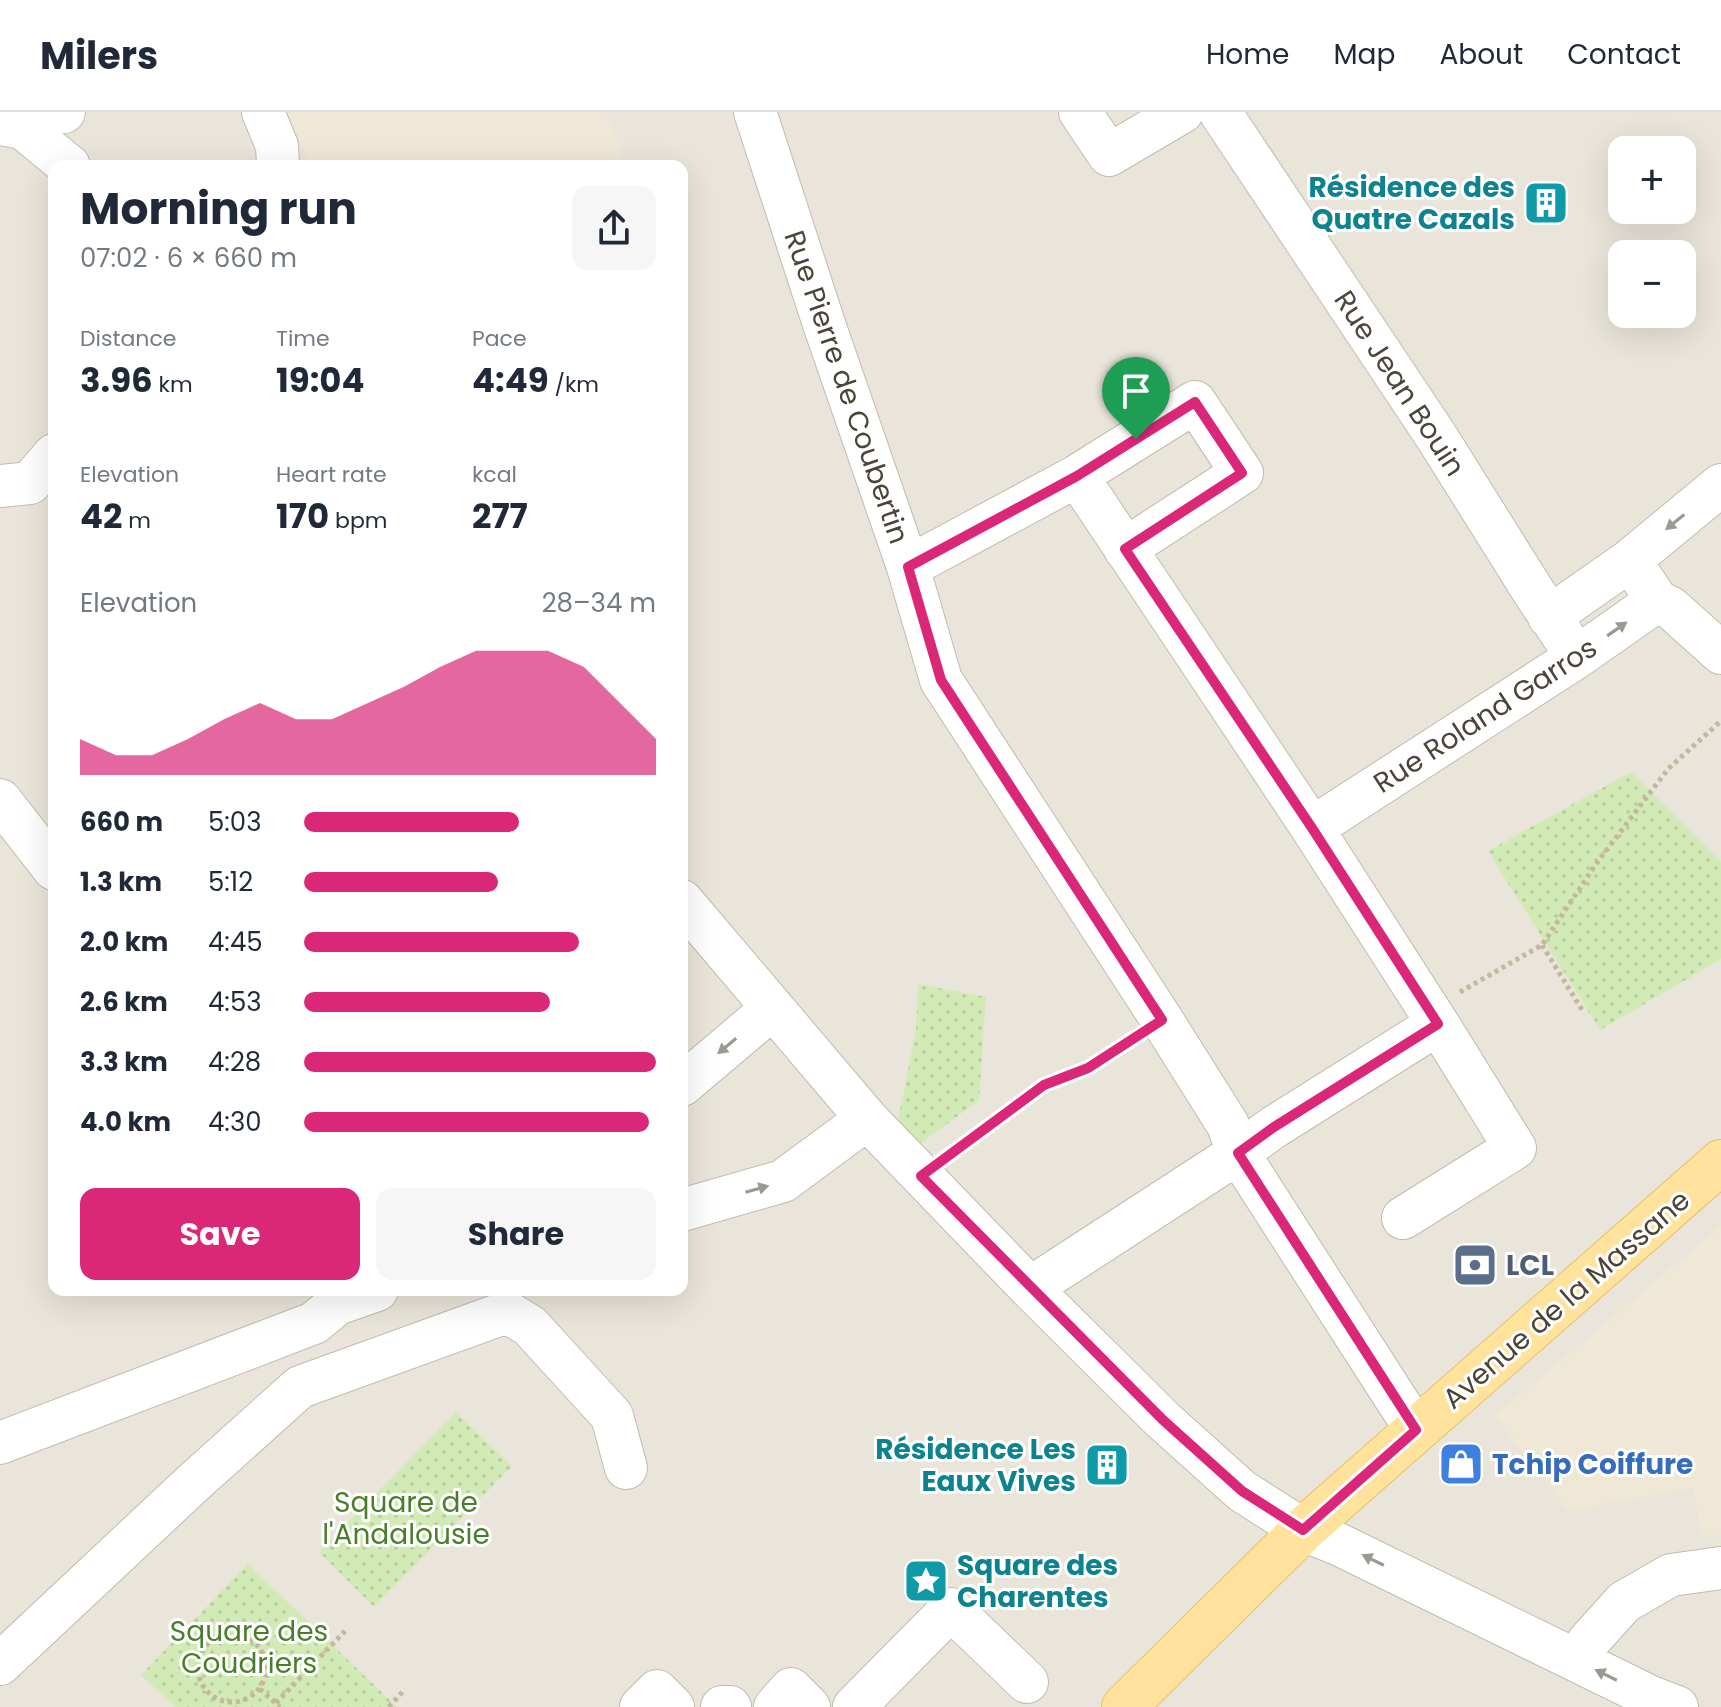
<!DOCTYPE html>
<html lang="en">
<head>
<meta charset="utf-8">
<style>
	body { margin:0; font-family:Poppins,sans-serif; background:#f6f6f7; color:#1f2937; height:100vh; display:flex; flex-direction:column; font-size:30px; white-space:nowrap }
	* { box-sizing:border-box; margin:0 }
	p { font-size:26px; color:#747a83 }
	.icon { flex:none; width:44px; height:44px; fill:none; stroke:currentColor; stroke-width:2; stroke-linecap:round; stroke-linejoin:round }
	.map { position:relative; flex:1; overflow:hidden }
	.drawer { position:absolute; left:48px; top:48px; width:640px; height:1136px; display:flex; flex-direction:column; background:#fff; border-radius:16px; box-shadow:0 8px 32px #0002 }
	.drawer>* { flex:none }
	.controls { position:absolute; left:1608px; top:24px; display:grid; gap:16px }
	.controls a { display:grid; place-items:center; width:88px; height:88px; border-radius:16px; background:#fff; box-shadow:0 8px 32px #0002; font-size:40px }
	.pin { position:absolute; display:grid; place-items:center; width:68px; height:68px; color:#fff; margin:-82px -34px; border-radius:50% 50% 50% 0; rotate:-45deg; box-shadow:0 0 8px #0007 }
	.pin .icon { rotate:45deg }
	.round { display:grid; place-items:center; flex:none; width:84px; height:84px; border-radius:16px; background:#f6f6f7 }
	.summary { display:flex; align-items:center; justify-content:space-between; height:136px; padding:0 32px }
	h1 { font-size:44px; font-weight:700; line-height:60px }
	.stats { display:grid; grid-template-columns:repeat(3,1fr); gap:12px; height:136px; padding:8px 32px }
	.stats div { display:grid; align-content:center }
	.stats b { font-size:34px; font-weight:700 }
	.stats small { font-size:22px; font-weight:400 }
	.stats p { font-size:22px }
	.chart { height:224px; padding:16px 32px }
	.chart p { display:flex; justify-content:space-between }
	.chart svg { width:100%; height:144px; margin-top:8px; fill:#db2777; opacity:.7 }
	.primary-button { display:flex; gap:16px; margin-top:auto; padding:16px 32px }
	.primary-button a { flex:1; height:92px; border-radius:16px; background:#db2777; color:#fff; font-size:32px; font-weight:700; line-height:92px; text-align:center }
	.primary-button a+a { background:#f6f6f7; color:#1f2937 }
	ul { padding:0 32px; list-style:none; font-size:26px }
	li { display:grid; grid-template-columns:128px 96px 1fr; align-items:center; height:60px }
	li i { height:20px; border-radius:10px; background:#db2777 }
	header { display:flex; align-items:center; gap:48px; box-sizing:border-box; height:112px; padding:0 40px; background:#fff; border-bottom:2px solid #e0e1e3 }
	header strong { font-size:38px }
	nav { display:flex; gap:44px; margin-inline-start:auto; font-size:28px }
	.map>svg:first-child { display:block }
</style>
</head>
<body>
<header>
<strong>Milers</strong>
<nav><a>Home</a><a>Map</a><a>About</a><a>Contact</a></nav>
</header>
<div class="map">
<svg width="1721" height="1595" viewBox="0 0 1721 1595">
	<defs>
		<pattern id="grass-dots" width="8" height="8" patternUnits="userSpaceOnUse" patternTransform="scale(2)"><rect width="8" height="8" fill="#d2eab5"/><path d="M2 2h.1M6 6h.1" fill="none" stroke="#b6ca9c" stroke-width="1.8" stroke-linecap="round"/></pattern>
	</defs>
	<rect width="100%" height="100%" fill="#f6f3ec"/>
	<path fill="#eae5da" fill-rule="evenodd" d="M0,0h1721v1595h-1721zM1622,38h60v60h-60zM54,54h628v1124h-628zM1622,142h60v60h-60z"/>
	<path fill="#efe8d6" d="M287,0h320l19,54h-316z
		M1721,1114v309l-19,1 -9,-48 -125,23 -73,-95z"/>
	<path fill="url(#grass-dots)" d="M1631,660l90,90v97l-121,71 -112,-179z
		M918,872l68,13 -7,103 -59,44 -22,-23 18,-92z
		M456,1300l56,54 -138,141 -55,-55z
		M248,1452l149,143h-222l-34,-32z"/>
	<g fill="none" stroke-linecap="round" stroke-linejoin="round">
		<g stroke="#c2bbae" stroke-width="44">
			<path id="minor" d="M263,0l14,34 1,20
				M755,0l69,212 84,243 33,113 221,340 66,105 10,28 178,277
				M1080,0l29,43 73,-43
				M1220,0l216,324 99,158 42,63
				M0,12l23,4 46,38
				M23,16l27,-16h14
				M1077,364l235,352 126,196 77,124 -112,70
				M0,374l30,-3 24,-28
				M908,455l169,-91 118,-74 47,71 -117,76
				M1642,466l15,23 14,7 50,45
				M1549,505l80,-56 92,-76
				M0,688l54,69
				M1312,716l265,-171 80,-56
				M682,789l185,218 163,169 133,132 79,71 61,39 35,14 313,153 26,10
				M682,973l91,-77
				M682,1098l101,-29 84,-62
				M1030,1176l208,-135 36,-26 164,-103
				M0,1331l314,-120 23,-19 40,-14
				M1588,1530l36,-40 47,-27 50,-7
				M0,1552l192,-180 108,-97 207,-75 23,14 82,90 14,52
				M641,1595l16,-16 16,16
				M722,1595h8
				M775,1595l16,-18 18,18
				M854,1595l97,-98 76,73"/>
		</g>
		<g stroke="#e6c16a" stroke-width="46">
			<path id="major" d="M1124,1595l179,-177 418,-368"/>
		</g>
		<path stroke="#c4b79f" stroke-width="5" stroke-dasharray="4 4" stroke-linecap="butt" d="M1542,833l42,68
			M1460,880l82,-47 54,-81 72,-95 53,-48
			M951,1042l93,-69 44,-17 43,-28
			M198 1556a34 34 0 1 1 68 0a34 34 0 1 1-68 0Z
			M260,1577l20,18
			M276,1591l69,-72
			M389,1595l16,-18"/>
		<use href="#minor" stroke="#fff" stroke-width="42"/>
		<use href="#major" stroke="#ffe39c" stroke-width="44"/>
	</g>
	<defs><path id="oneway-solid" d="M-6-.8H1V-3.2L6.5 0L1 3.2V.8H-6Z" transform="scale(2)"/></defs>
	<g fill="#9c9892">
		<use href="#oneway-solid" transform="translate(1675 410) rotate(141)"/>
		<use href="#oneway-solid" transform="translate(1617 517) rotate(-35)"/>
		<use href="#oneway-solid" transform="translate(727 934) rotate(140)"/>
		<use href="#oneway-solid" transform="translate(757 1077) rotate(-16)"/>
		<use href="#oneway-solid" transform="translate(1373 1448) rotate(-154)"/>
		<use href="#oneway-solid" transform="translate(1606 1563) rotate(-154)"/>
	</g>
	<g fill="none" stroke-linecap="round" stroke-linejoin="round">
		<g stroke="#fff" stroke-width="16">
			<path id="route" d="M1195,290l47,71 -117,76 187,279 126,196 -164,103 -36,26 178,277 -113,100 -61,-39 -79,-71 -242,-244 123,-91 44,-17 74,-48 -221,-340 -33,-113 169,-91z"/>
		</g>
		<use href="#route" stroke="#db2777" stroke-width="10"/>
	</g>
	<defs>
		<g id="building-square" transform="scale(2.3)"><rect x="-9" y="-9" width="18" height="18" rx="4" fill="#0f9aa8" stroke="#fff"/><path d="M-4-6H4V6H1V3H-1V6H-4ZM-2.5-4.3h1.7v1.8h-1.7ZM.8-4.3h1.7v1.8H.8ZM-2.5-1h1.7V.8h-1.7ZM.8-1h1.7V.8H.8Z" fill="#fff"/></g>
		<g id="bank-square" transform="scale(2.3)"><rect x="-9" y="-9" width="18" height="18" rx="4" fill="#5c6f8a" stroke="#fff"/><path d="M-6-4H6V4H-6ZM0-2.3a2.3 2.3 0 1 0 0 4.6a2.3 2.3 0 1 0 0-4.6Z" fill="#fff"/></g>
		<g id="shop-square" transform="scale(2.3)"><rect x="-9" y="-9" width="18" height="18" rx="4" fill="#3f7fe0" stroke="#fff"/><path d="M-5-2.5h2.3a2.7 3.5 0 0 1 5.4 0H5L5.5 6h-11ZM-1.5-2.5h3a1.5 2.3 0 0 0-3 0Z" fill="#fff"/></g>
		<g id="sight-square" transform="scale(2.3)"><rect x="-9" y="-9" width="18" height="18" rx="4" fill="#0f9aa8" stroke="#fff"/><path d="M0-6L1.8-2.2L6-1.7L2.9 1.2L3.7 5.4L0 3.3L-3.7 5.4L-2.9 1.2L-6-1.7L-1.8-2.2Z" fill="#fff"/></g>
	</defs>
	<g fill-rule="evenodd">
		<use href="#building-square" x="1546" y="91"/>
		<use href="#bank-square" x="1475" y="1153"/>
		<use href="#shop-square" x="1461" y="1352"/>
		<use href="#building-square" x="1107" y="1353"/>
		<use href="#sight-square" x="926" y="1469"/>
	</g>
	<g text-anchor="middle" stroke-width="6" stroke-linejoin="round" paint-order="stroke">
		<g font-size="28" font-weight="bold" fill="#0d838f" stroke="#fff" text-anchor="end">
			<text x="1515" y="85">Résidence des<tspan x="1515" dy="32">Quatre Cazals</tspan></text>
			<text x="1076" y="1347">Résidence Les<tspan x="1076" dy="32">Eaux Vives</tspan></text>
			<text x="957" y="1463" text-anchor="start">Square des<tspan x="957" dy="32">Charentes</tspan></text>
		</g>
		<g font-size="28" fill="#4b4439" stroke="#fff">
			<text transform="translate(1400 271) rotate(57)" y="10">Rue Jean Bouin</text>
			<text transform="translate(847 275) rotate(71)" y="10">Rue Pierre de Coubertin</text>
			<text transform="translate(1485 603) rotate(-33)" y="10">Rue Roland Garros</text>
			<text transform="translate(1566 1187) rotate(-41)" y="10">Avenue de la Massane</text>
		</g>
		<g font-size="28" font-weight="bold" fill="#4e5e75" stroke="#fff" text-anchor="start">
			<text x="1506" y="1163">LCL</text>
		</g>
		<g font-size="28" font-weight="bold" fill="#366cbe" stroke="#fff" text-anchor="start">
			<text x="1492" y="1362">Tchip Coiffure</text>
		</g>
		<g font-size="28" fill="#4a7f2a" stroke="#fff">
			<text x="406" y="1400">Square de<tspan x="406" dy="32">l'Andalousie</tspan></text>
			<text x="249" y="1529">Square des<tspan x="249" dy="32">Coudriers</tspan></text>
		</g>
	</g>
</svg>
<div class="controls">
<a>+</a>
<a>−</a>
</div>
<div class="pin" style="left:1136px;top:327px;background:#1e9e55"><svg class="icon" aria-label="arrive" viewBox="0 0 24 24"><path d="M6 21V4h12l-3 4 3 4H6"/></svg></div>
<section class="drawer">
<div class="summary"><div><h1>Morning run</h1><p>07:02 · 6 × 660 m</p></div><a class="round"><svg class="icon" aria-label="share" viewBox="0 0 24 24"><path d="M12 15V3M7 8l5-5 5 5M5 13v7h14v-7"/></svg></a></div>
<div class="stats">
<div><p>Distance</p><b>3.96<small> km</small></b></div>
<div><p>Time</p><b>19:04</b></div>
<div><p>Pace</p><b>4:49<small> /km</small></b></div>
</div>
<div class="stats">
<div><p>Elevation</p><b>42<small> m</small></b></div>
<div><p>Heart rate</p><b>170<small> bpm</small></b></div>
<div><p>kcal</p><b>277</b></div>
</div>
<div class="chart"><p><span>Elevation</span>28–34 m</p>
<svg viewBox="0 0 160 44" preserveAspectRatio="none"><path d="M0 44V33L10 38L20 38L30 33L40 27L50 22L60 27L70 27L80 22L90 17L100 11L110 6L120 6L130 6L140 11L150 22L160 33V44z"/></svg>
</div>
<ul>
<li><b>660 m</b>5:03<i style="width:61%"></i></li>
<li><b>1.3 km</b>5:12<i style="width:55%"></i></li>
<li><b>2.0 km</b>4:45<i style="width:78%"></i></li>
<li><b>2.6 km</b>4:53<i style="width:70%"></i></li>
<li><b>3.3 km</b>4:28<i style="width:100%"></i></li>
<li><b>4.0 km</b>4:30<i style="width:98%"></i></li>
</ul>
<div class="primary-button"><a>Save</a><a>Share</a></div>
</section>
</div>
</body>
</html>
